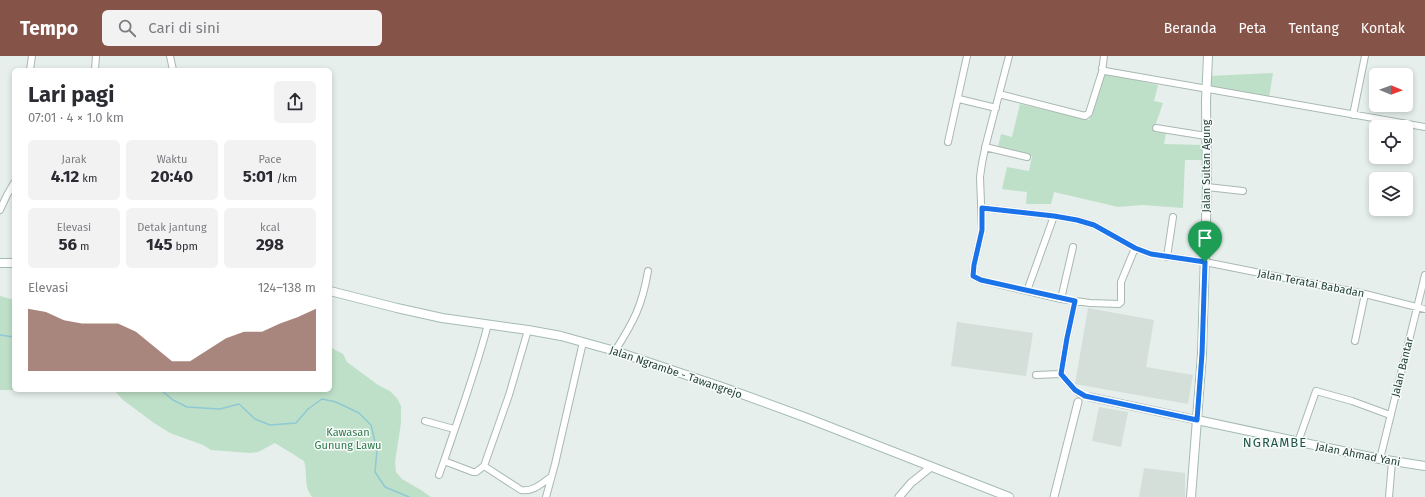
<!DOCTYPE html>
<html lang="id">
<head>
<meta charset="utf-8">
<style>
	body { margin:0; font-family:"Fira Sans",sans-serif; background:#f2f2f3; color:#2b2b33; height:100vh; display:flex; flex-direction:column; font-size:15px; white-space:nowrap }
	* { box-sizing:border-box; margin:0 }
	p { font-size:13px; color:#7c7c81 }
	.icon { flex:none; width:22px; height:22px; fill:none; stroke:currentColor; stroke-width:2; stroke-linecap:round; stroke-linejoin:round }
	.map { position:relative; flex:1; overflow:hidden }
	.panel { position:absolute; left:12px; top:12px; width:320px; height:324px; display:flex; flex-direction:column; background:#fff; border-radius:6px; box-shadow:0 2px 6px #0003 }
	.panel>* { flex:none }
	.needle { width:26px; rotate:91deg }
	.fabs { position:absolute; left:1369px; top:12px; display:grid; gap:8px }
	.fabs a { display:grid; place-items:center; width:44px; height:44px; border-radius:6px; background:#fff; box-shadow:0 2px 6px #0003; font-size:20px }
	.pin { position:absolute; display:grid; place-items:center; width:34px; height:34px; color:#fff; margin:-41px -17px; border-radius:50% 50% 50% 0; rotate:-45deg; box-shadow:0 0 4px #0007 }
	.pin .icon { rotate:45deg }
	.round { display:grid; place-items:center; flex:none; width:42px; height:42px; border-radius:6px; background:#f2f2f3 }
	.headline { display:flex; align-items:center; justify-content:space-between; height:68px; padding:0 16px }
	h1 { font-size:22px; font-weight:700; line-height:30px }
	.figures { display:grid; grid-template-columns:repeat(3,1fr); gap:6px; height:68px; padding:4px 16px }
	.figures div { display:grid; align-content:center; border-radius:6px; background:#f2f2f3; text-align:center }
	.figures b { font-size:17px; font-weight:700 }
	.figures small { font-size:11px; font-weight:400 }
	.figures p { font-size:11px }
	.chart { height:112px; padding:8px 16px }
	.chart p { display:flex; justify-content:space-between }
	.chart svg { width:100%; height:72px; margin-top:4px; fill:#855347; opacity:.7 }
	header { display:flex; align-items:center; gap:24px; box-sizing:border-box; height:56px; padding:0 20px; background:#855347; color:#fff }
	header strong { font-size:19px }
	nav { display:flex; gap:22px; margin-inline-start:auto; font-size:14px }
	.search { width:280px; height:36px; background:#f2f2f3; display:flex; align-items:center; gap:10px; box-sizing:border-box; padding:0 14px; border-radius:6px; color:#7c7c81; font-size:15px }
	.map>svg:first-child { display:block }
</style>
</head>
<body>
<header>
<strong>Tempo</strong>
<div class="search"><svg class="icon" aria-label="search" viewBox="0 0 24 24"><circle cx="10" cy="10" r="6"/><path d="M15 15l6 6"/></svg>Cari di sini</div>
<nav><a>Beranda</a><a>Peta</a><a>Tentang</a><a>Kontak</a></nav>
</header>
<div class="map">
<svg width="1425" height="441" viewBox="0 0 1425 441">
	<rect width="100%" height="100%" fill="#e6efeb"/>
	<path fill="#d4dfda" d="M1088,252l66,12 -8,47 47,8 -5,29 -113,-20z
		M957,266l76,11 -7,43 -75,-10z
		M1099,351l29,5 -7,35 -29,-6z
		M1144,412l41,5v24h-46z"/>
	<path fill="#bfe0c8" d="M1104,17l54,12 -4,16 9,2 -10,29 13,1 -2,11 39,1v15h-18l-2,48 -41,-3 -24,2 -64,-15 -3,12h-25l1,-12 -25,-3 5,-22 22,4 3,-15 -34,-9 3,-13 11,3 8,-33 69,16z
		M1273,17l-4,25 -60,-10 1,-12z
		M0,240l14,4v90h-14z
		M330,291l13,7 4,8 31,23 12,6 7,7 4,8v17l-6,39 1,10 6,7 19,11 10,7h-119c-9,-12 -4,-22 -8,-36l-29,-18 -17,9 -8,1 -39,-3 -8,-5 -33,-12 -16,-10 -31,-23 -9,-10h216z"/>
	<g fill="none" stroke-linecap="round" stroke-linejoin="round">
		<path stroke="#8ec9d4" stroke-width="1.5" d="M0,279l14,2
			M161,334l12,10 14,7 33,2 19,-5 16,15 15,6 26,-2 12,-14 14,-10 14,3 23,11 12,12 6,25 -2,22 10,15 24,10"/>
		<g stroke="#a8b8b2" stroke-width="8">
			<path id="minor" d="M170,0l3,14
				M1009,0l-23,88 -4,19 -2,14 2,53 -8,35 -1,11 8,4 80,19 29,4 29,1 2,-2v-20l14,-34
				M1102,12l3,3 320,56
				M30,14l2,-14
				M95,14l1,-14
				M999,38l86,22 4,-3 13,-41 2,-16
				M959,43l37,9
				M1353,59l12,-59
				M1156,72l50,8
				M948,86l19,-86
				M985,91l42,10
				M1207,131l36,4
				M982,152l72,8 23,4 17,5 41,23 16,6 54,8 160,32 60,15
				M0,154l7,-15 7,-12
				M1167,201l6,-40
				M1027,235l27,-75
				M1061,243l12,-52
				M1075,245l-8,37 -6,36 14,16 5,4
				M488,268c-12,47 -29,92 -44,137l29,11h3l8,-6 25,-71 19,-65
				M1355,285l10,-47
				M615,295c19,-30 27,-45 33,-80
				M1036,319l25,-1
				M425,365l29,8
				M1298,386l18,-51 36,10 38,14
				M1380,403l45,-184
				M484,410l37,24c12,2 20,-6 30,-13
				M439,419l5,-14
				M546,441l9,-33 28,-122
				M1389,441l3,-36"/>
		</g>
		<g stroke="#a8b8b2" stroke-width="9">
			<path id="tertiary" d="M1090,341l107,23
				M899,441l12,-14 20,-16
				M1054,441l24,-95"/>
		</g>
		<g stroke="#a4bbb3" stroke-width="10">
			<path id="secondary" d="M0,207h14
				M330,235l67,17 45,10 86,12 33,6 54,15 110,37 82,30 202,79
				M1197,364l183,39 45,7
				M1191,441l11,-143 5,-167 -1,-86 2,-45"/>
		</g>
		<use href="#minor" stroke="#fff" stroke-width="6"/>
		<use href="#tertiary" stroke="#fff" stroke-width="7"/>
		<use href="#secondary" stroke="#fff" stroke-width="8"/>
	</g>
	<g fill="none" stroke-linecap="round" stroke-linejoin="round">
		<g stroke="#fff" stroke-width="8">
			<path id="route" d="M982,152l72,8 23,4 17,5 41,23 16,6 54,8 -3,92 -5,66 -112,-24 -10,-6 -14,-16 6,-36 8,-37 -94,-21 -8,-4 1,-11 8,-35z"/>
		</g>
		<use href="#route" stroke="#1a73e8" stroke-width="5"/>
	</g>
	<g text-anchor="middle" stroke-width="3" stroke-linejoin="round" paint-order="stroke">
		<g font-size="11" fill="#24423a" stroke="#f7fbf9">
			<text transform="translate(1206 110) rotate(-90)" y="4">Jalan Sultan Agung</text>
			<text transform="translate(1311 227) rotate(11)" y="4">Jalan Teratai Babadan</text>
			<text transform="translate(1402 311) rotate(-76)" y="4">Jalan Bantar</text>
			<text transform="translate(676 316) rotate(19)" y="4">Jalan Ngrambe - Tawangrejo</text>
			<text transform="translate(1358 398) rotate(11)" y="4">Jalan Ahmad Yani</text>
		</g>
		<g font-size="11" fill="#2d7a4b" stroke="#f7fbf9">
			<text x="348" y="380">Kawasan<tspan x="348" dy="13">Gunung Lawu</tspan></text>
		</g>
		<g font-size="13" letter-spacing="1" fill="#1f5548" stroke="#f7fbf9">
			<text x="1275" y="391">NGRAMBE</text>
		</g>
	</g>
</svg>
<div class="fabs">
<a><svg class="needle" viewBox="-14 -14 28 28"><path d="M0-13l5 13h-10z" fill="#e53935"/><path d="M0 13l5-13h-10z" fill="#7c7c81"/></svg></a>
<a><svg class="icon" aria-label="locate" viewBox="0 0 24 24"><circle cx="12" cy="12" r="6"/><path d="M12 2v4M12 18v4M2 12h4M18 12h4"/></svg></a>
<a><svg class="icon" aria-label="layers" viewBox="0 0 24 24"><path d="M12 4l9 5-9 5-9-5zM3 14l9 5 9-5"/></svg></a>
</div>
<div class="pin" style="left:1205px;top:206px;background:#1e9e55"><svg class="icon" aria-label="arrive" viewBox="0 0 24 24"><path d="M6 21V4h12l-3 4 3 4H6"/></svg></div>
<section class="panel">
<div class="headline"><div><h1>Lari pagi</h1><p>07:01 · 4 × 1.0 km</p></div><a class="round"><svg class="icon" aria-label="share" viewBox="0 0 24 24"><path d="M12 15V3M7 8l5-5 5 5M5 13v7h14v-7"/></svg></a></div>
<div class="figures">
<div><p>Jarak</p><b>4.12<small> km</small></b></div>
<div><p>Waktu</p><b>20:40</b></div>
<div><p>Pace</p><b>5:01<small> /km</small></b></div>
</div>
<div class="figures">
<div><p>Elevasi</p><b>56<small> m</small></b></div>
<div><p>Detak jantung</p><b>145<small> bpm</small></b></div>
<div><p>kcal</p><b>298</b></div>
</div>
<div class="chart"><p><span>Elevasi</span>124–138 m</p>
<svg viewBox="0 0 160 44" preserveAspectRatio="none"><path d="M0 44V6L10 8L20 13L30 15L40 15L50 15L60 20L70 29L80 38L90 38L100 31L110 24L120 20L130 20L140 15L150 11L160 6V44z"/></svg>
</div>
</section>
</div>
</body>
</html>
